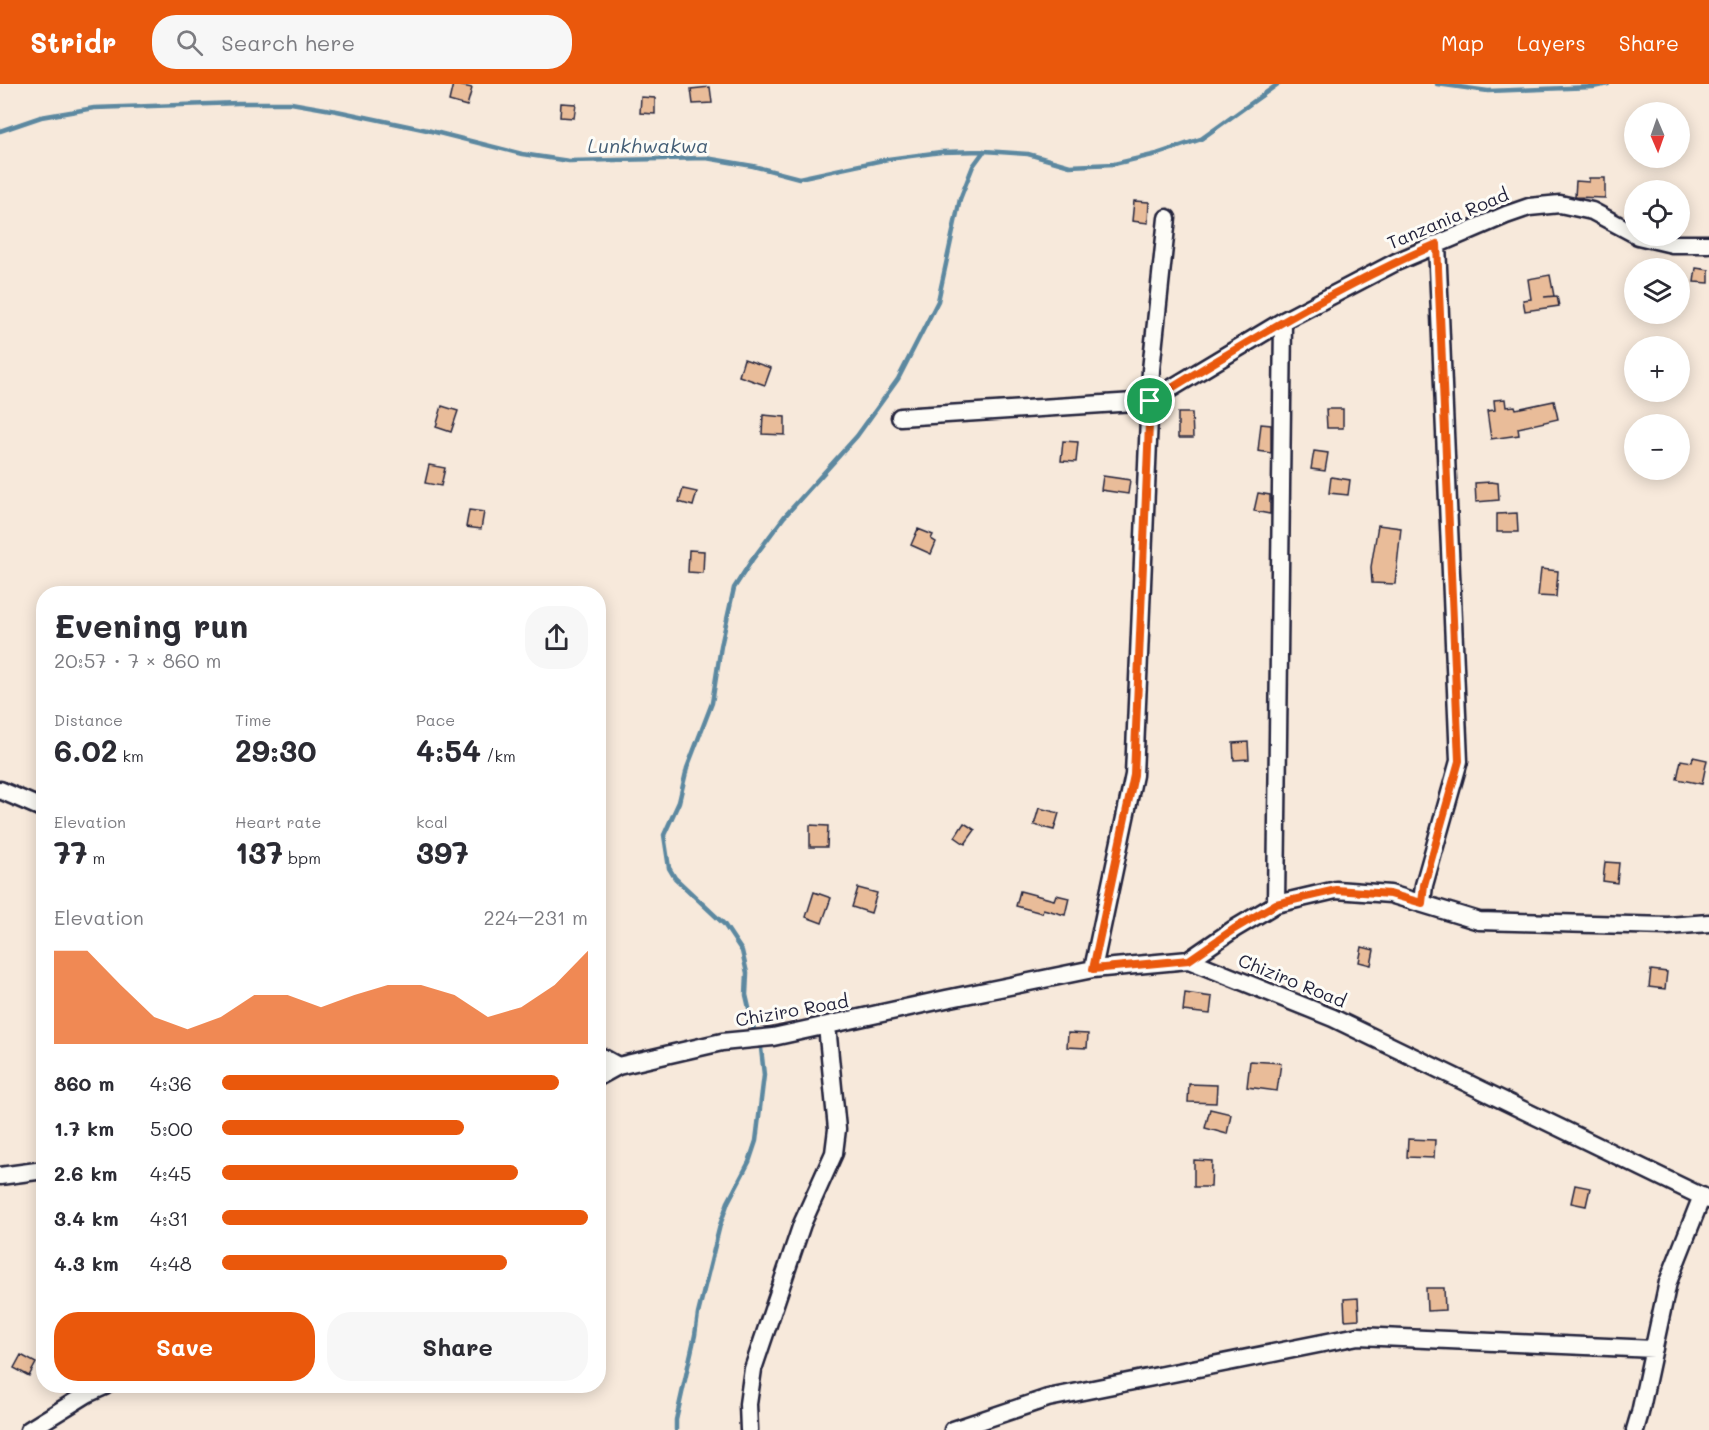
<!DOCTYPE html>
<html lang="en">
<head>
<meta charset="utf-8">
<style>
	body { margin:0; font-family:Mali,sans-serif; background:#f7f7f7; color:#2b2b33; height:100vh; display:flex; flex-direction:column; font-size:22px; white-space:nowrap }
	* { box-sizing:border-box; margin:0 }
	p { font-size:20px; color:#7c7c81 }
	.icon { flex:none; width:33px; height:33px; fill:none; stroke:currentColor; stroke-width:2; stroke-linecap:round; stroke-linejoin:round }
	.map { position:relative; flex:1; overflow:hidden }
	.panel { position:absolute; left:36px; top:502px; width:570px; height:807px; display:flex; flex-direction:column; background:#fff; border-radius:24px; box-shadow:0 3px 15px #0003 }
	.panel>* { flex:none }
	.needle { width:39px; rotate:178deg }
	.fabs { position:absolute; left:1624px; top:18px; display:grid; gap:12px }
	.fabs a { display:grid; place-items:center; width:66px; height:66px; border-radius:50%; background:#fff; box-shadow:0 3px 15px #0003; font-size:30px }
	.pin { position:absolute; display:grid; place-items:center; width:51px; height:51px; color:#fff; margin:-26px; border:3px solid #fff; border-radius:50%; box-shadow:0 2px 6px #0007 }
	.round { display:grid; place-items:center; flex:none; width:63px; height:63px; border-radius:24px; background:#f7f7f7 }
	.headline { display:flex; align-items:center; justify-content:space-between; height:102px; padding:0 18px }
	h1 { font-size:33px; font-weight:800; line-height:45px }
	.metrics { display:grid; grid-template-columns:repeat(3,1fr); gap:9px; height:102px; padding:6px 18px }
	.metrics div { display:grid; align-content:center }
	.metrics b { font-size:30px; font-weight:800 }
	.metrics small { font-size:16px; font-weight:400 }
	.metrics p { font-size:16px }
	.chart { height:168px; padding:12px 18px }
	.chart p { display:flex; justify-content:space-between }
	.chart svg { width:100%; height:108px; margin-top:6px; fill:#ea580c; opacity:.7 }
	.action { display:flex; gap:12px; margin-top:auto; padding:12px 18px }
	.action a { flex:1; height:69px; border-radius:24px; background:#ea580c; color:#fff; font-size:24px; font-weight:800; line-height:69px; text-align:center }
	.action a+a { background:#f7f7f7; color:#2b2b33 }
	ul { padding:0 18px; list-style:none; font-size:20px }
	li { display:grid; grid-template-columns:96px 72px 1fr; align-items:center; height:45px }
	li i { height:15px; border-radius:8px; background:#ea580c }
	header { display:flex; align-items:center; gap:36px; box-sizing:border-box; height:84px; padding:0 30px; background:#ea580c; color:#fff }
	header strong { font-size:28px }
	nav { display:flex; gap:33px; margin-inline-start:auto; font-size:21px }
	.search { width:420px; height:54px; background:#f7f7f7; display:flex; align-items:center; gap:15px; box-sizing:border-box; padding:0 21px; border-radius:24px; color:#7c7c81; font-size:22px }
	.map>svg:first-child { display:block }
</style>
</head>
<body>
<header>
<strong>Stridr</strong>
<div class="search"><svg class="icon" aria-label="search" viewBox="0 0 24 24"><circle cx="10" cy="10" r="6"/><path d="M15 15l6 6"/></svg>Search here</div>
<nav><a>Map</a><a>Layers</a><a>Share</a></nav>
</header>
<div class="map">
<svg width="1709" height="1346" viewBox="0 0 1709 1346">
	<rect width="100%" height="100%" fill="#f7e9db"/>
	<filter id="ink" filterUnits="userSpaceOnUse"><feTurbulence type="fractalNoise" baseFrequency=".0167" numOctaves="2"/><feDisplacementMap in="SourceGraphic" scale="12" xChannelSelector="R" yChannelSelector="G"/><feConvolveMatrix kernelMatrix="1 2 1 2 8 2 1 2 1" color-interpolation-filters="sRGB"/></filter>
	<g filter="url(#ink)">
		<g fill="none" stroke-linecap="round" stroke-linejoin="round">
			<path stroke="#5c88a0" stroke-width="4.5" d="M1437,0l51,7 105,-4 15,-3
				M0,47l41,-14 53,-9 144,-5h53l46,8 90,19 95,24 47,7 137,-3 47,8 46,12 89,-19 53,-7 43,-1 44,3 42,12 44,-2 43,-10 44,-15 77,-55
				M755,950l-9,-39 1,-22 -5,-22 -18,-27 -49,-46 -6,-10 -5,-33 15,-33 8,-34 25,-65 9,-57 13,-58 18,-28 32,-43 73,-81 41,-57 40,-78 22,-102 13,-33 11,-15
				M676,1346v-10l19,-85 3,-21 22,-89 8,-23 21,-40 7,-21 8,-66 -3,-27 -3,-6"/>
		</g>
		<path fill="#e9bc99" stroke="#22223b" stroke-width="1.5" d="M453,0l19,4 -5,18 -18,-5z
			M710,3l2,16 -19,1 -2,-15z
			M641,13l14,1v16l-15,-1z
			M561,19l15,1 -2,14 -14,-1z
			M1589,94h16v20l-30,-1 1,-16 13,1z
			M1134,117l15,1 -1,21 -16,-2z
			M1696,184l13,2v13l-15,-1z
			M1550,191l4,21 -10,1 13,-1 2,10 -34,5 -2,-11 8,-1 -3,-20z
			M744,275l27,9 -6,17 -26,-9z
			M1505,315l1,8 9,-1 1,3 38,-8 4,18 -40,9 1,7 -28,4 -4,-28 8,-1 -1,-10z
			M442,322l16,5 -7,21 -15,-5z
			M1326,325h17v19h-16z
			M1178,329h14l1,25h-15z
			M763,331l22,2v18l-23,-1z
			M1261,340l10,1v28l-13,-2z
			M1063,357l15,1 -2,20 -15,-1z
			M1314,367l14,2 -3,18 -14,-2z
			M429,381l16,3 -4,18 -16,-3z
			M1103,392l27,4 -2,14 -27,-4z
			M1331,393l19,3 -2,15 -19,-2z
			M1491,398l7,1 1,17 -23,2 -1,-19z
			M683,405l14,3 -4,14 -14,-4z
			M1258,409l12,2v19l-16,-3z
			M469,426l15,2 -3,17 -15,-2z
			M1517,429l1,19h-21v-18z
			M1378,441l23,3 -6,56 -23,-1 -1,-16z
			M918,445l15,6 -2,4 5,3 -5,12 -20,-9z
			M689,466l15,1 -1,22 -15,-1z
			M1541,485l17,2 -2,26 -18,-1z
			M1248,658l1,17 -15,1 -1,-17z
			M1693,673l14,3 -5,24 -25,-5 4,-19 11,2z
			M1039,724l20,5 -5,17 -20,-5z
			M964,739l11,7 -10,14 -10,-7z
			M810,741l18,1 -1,21h-17z
			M1605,778l14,1 -2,20 -14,-2z
			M858,804l19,5 -6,20 -19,-6z
			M1020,807l34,9 2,-5 13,3 -4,17 -22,-6 -1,4 -26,-7z
			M814,808l17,6 -9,25 -16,-6z
			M1362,863l12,3 -3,15 -12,-3z
			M1651,886l16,2 -2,17 -16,-2z
			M1185,909l27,4 -2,17 -27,-3z
			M1068,949l20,1 -1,14 -20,-1z
			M1250,977l31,2 -4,28 -30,-4z
			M1189,1000l28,1 -1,18 -28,-1z
			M1210,1025l21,5 -4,20 -22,-6z
			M1408,1055l27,1 -1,18 -27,-1z
			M1194,1076l18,1 -1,26h-17z
			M1575,1101l15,3 -4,18 -15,-3z
			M1426,1204h18l1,22 -18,1z
			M1358,1214l1,21 -14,1 -1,-21z
			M21,1271l15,8 -7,13 -15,-8z"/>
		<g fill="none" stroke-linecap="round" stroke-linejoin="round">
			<g stroke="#22223b" stroke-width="21">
				<path id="minor" d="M1638,152l34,8h37
					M900,333l250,-16 133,-80 113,-59 110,-47 23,-8 31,-3 32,7 43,23
					M0,706l44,19
					M1422,819l2,-18 35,-124 -22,-517
					M1276,820l7,-583
					M1189,876l45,-31 42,-25 60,-14 54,4 89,27 189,5 41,-3
					M1093,885l41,-194 17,-405 16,-152
					M598,971l20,11
					M598,993l20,-11 104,-24 51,-5 173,-38 147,-30 96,-9 144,58 376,182
					M0,1092l44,-6
					M29,1346l58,-36 18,-8
					M749,1346l-1,-26 5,-35 49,-145 32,-71 3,-24 -10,-103
					M953,1346l95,-32 310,-62 296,13
					M1635,1346l5,-17 28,-131 34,-86"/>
			</g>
			<use href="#minor" stroke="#fdfcf7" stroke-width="16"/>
		</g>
	</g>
	<g fill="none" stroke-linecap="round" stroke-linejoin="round" filter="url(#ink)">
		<g stroke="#fff" stroke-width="12">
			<path id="route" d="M1437,160l22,517 -35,124 -2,18 -32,-9 -54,-4 -60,14 -42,25 -45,31 -96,9 41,-194 16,-374c93,-56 186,-114 287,-157z"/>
		</g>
		<use href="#route" stroke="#ea580c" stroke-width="8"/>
	</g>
	<g text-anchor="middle" stroke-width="6" stroke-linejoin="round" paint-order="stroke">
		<g font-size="18" fill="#22223b" stroke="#fdfcf7">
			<text transform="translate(1448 135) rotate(-23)" y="6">Tanzania Road</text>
			<text transform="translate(1292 897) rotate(22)" y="6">Chiziro Road</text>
			<text transform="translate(792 927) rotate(-10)" y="6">Chiziro Road</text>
		</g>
		<g font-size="20" font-style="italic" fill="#445e76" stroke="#fdfcf7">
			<text x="648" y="69">Lunkhwakwa</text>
		</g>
	</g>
</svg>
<div class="fabs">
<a><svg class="needle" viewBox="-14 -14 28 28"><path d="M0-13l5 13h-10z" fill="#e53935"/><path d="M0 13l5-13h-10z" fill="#7c7c81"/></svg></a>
<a><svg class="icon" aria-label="locate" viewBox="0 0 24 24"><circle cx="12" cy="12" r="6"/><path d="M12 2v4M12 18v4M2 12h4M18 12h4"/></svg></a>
<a><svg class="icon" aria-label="layers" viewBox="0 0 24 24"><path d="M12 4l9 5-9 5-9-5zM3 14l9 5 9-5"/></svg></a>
<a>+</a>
<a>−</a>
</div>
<div class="pin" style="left:1150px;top:317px;background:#1e9e55"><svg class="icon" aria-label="arrive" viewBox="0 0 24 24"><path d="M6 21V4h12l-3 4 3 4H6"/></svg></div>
<section class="panel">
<div class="headline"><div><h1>Evening run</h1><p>20:57 · 7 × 860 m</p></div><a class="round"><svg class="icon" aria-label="share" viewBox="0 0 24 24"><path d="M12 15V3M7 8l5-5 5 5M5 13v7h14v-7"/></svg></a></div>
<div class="metrics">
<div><p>Distance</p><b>6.02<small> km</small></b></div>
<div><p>Time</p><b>29:30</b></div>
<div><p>Pace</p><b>4:54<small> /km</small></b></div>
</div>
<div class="metrics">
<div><p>Elevation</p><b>77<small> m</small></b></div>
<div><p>Heart rate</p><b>137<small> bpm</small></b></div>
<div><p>kcal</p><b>397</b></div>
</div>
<div class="chart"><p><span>Elevation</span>224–231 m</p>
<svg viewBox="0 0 160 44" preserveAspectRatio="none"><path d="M0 44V6L10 6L20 20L30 33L40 38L50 33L60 24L70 24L80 29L90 24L100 20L110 20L120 24L130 33L140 29L150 20L160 6V44z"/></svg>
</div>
<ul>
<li><b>860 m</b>4:36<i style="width:92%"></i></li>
<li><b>1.7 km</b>5:00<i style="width:66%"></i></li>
<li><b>2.6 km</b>4:45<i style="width:81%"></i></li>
<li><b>3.4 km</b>4:31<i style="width:100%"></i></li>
<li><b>4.3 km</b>4:48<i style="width:78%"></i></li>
</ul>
<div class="action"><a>Save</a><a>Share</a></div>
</section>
</div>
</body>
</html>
